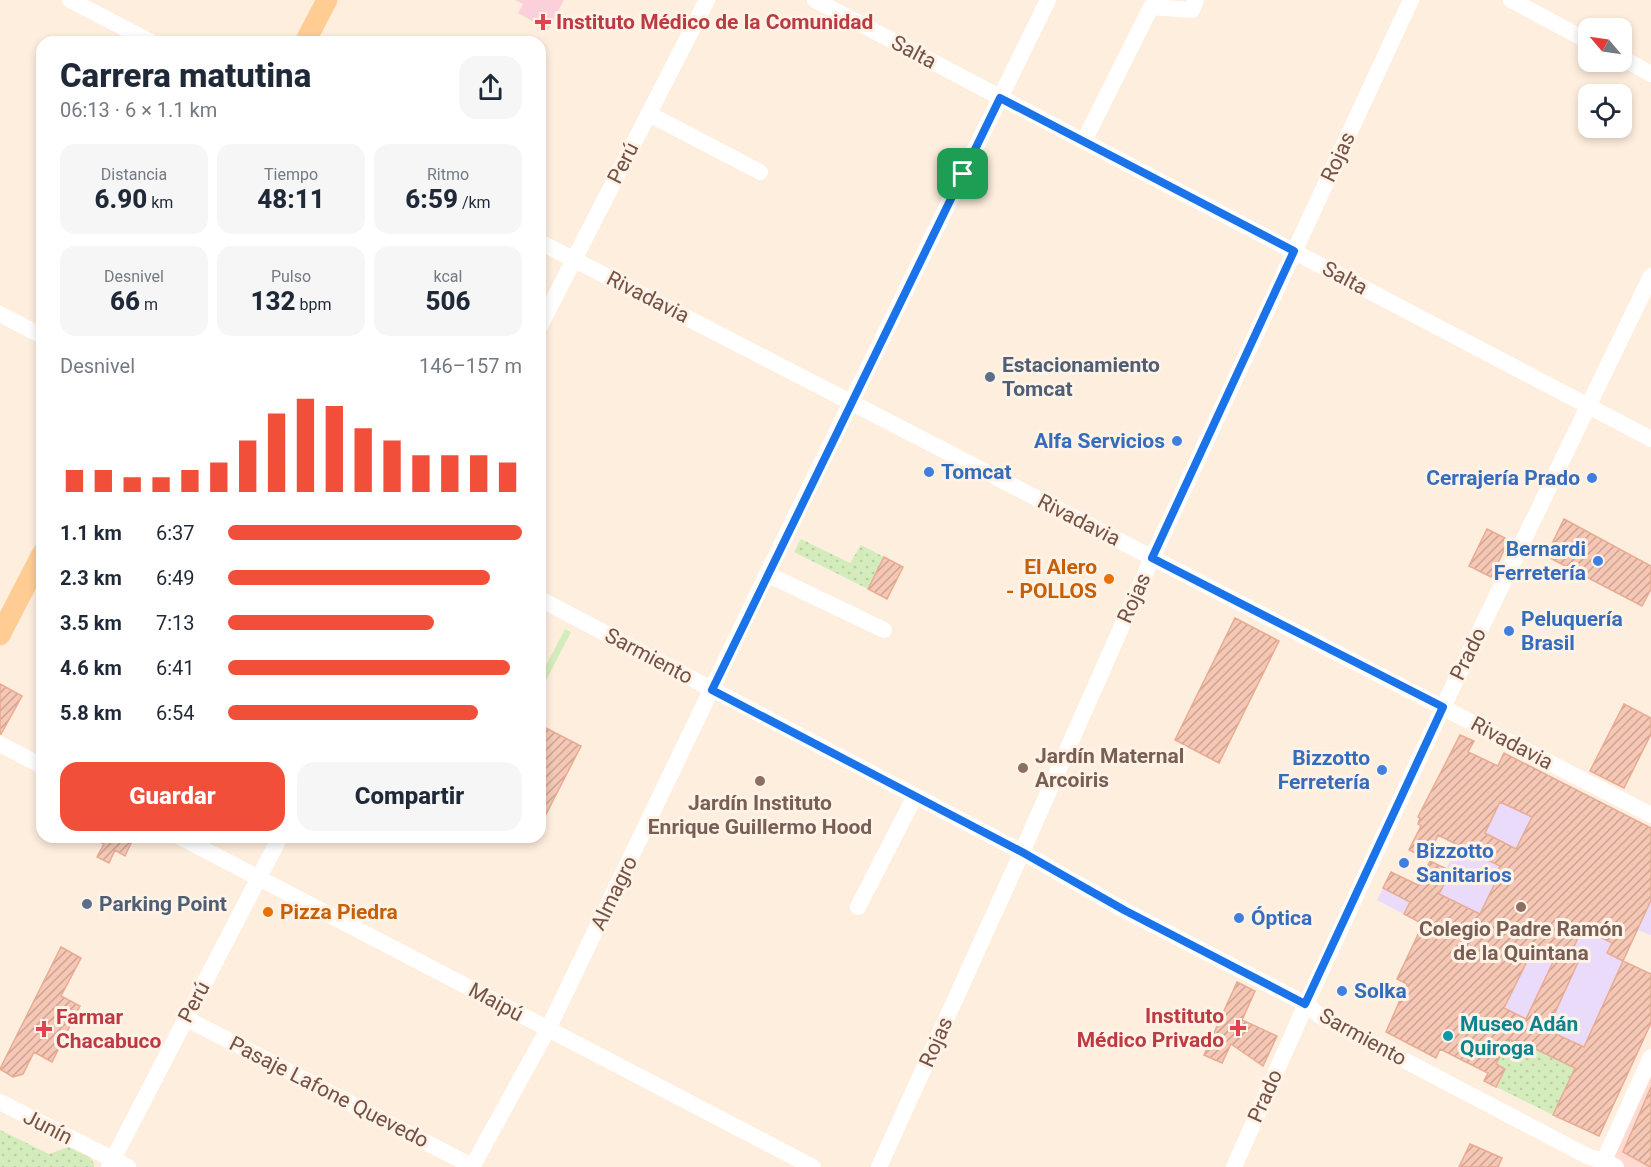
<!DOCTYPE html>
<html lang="es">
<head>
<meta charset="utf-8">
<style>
	body { margin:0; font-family:Roboto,sans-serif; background:#f6f6f7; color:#1f2937; height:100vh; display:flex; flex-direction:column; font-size:22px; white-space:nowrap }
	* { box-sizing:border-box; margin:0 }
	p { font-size:20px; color:#747a83 }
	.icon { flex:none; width:33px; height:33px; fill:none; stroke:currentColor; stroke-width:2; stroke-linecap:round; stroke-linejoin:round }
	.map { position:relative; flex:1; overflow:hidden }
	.panel { position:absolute; left:36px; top:36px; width:510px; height:807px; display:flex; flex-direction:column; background:#fff; border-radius:18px; box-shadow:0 3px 9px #0003 }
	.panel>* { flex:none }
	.needle { width:39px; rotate:299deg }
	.buttons { position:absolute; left:1578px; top:18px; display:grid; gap:12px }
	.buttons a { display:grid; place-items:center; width:54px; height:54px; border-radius:12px; background:#fff; box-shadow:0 3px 9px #0003; font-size:30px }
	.pin { position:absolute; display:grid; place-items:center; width:51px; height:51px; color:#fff; margin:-26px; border-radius:12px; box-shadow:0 3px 9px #0006 }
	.round { display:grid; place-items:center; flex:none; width:63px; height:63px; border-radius:18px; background:#f6f6f7 }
	.head { display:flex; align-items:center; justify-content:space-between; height:102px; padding:0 24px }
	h1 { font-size:33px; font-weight:800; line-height:45px }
	.figures { display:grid; grid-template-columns:repeat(3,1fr); gap:9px; height:102px; padding:6px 24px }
	.figures div { display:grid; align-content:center; border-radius:15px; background:#f6f6f7; text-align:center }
	.figures b { font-size:26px; font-weight:800 }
	.figures small { font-size:16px; font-weight:400 }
	.figures p { font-size:16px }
	.chart { height:168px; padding:12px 24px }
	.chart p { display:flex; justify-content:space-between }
	.chart svg { width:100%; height:108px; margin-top:6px; stroke:#f14f3a; stroke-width:6 }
	.action { display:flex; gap:12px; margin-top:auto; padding:12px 24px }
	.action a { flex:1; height:69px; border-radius:18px; background:#f14f3a; color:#fff; font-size:24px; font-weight:800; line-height:69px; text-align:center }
	.action a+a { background:#f6f6f7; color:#1f2937 }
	ul { padding:0 24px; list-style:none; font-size:20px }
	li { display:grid; grid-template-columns:96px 72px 1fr; align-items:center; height:45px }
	li i { height:15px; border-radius:8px; background:#f14f3a }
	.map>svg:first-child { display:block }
</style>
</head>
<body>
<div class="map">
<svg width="1651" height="1167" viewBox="0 0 1651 1167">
	<defs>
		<pattern id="green-dots" width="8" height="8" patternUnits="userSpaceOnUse" patternTransform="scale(1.5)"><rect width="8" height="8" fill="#d4ecbc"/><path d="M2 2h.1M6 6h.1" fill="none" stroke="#b9cca3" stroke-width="1.8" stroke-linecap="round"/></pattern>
		<pattern id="building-hatch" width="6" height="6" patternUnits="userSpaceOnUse" patternTransform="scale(1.5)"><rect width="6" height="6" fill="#f5c7b4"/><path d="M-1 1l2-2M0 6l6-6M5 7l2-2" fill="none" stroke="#cba494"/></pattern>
	</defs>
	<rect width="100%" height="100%" fill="#feeede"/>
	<path fill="#ffdad1" d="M1651,1076v91h-41z"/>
	<path fill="#ebdbfa" d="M1504,753l147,75v107l-14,-5 -62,138 -57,-28 -2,3 -119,-64 26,-55 -46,-24 14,-28 27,13 12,-24 16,8z"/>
	<path fill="#fcd0da" d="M515,0h49l-16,30 -30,-17 5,-9z"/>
	<path fill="url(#green-dots)" d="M801,539l49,24 11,-18 23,12 -16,32 -74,-37z
		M1509,1039l7,4 1,-3 58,28 -22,47 -57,-28 9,-18 -9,-5z
		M0,1130l49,24 19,-7 21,10 5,6v4h-94z"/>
	<path fill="#d4ecbc" d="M565,629l6,3 -31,60v-15z"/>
	<path fill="url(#building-hatch)" stroke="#e9ab93" stroke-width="1.5" fill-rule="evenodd" d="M1564,519l87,47v23l-9,17 -96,-50z
		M1487,529l22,11 -18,37 -22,-11z
		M884,557l19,10 -16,32 -19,-10z
		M1235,618l44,23 -60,122 -44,-23z
		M0,684l22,12 -21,38h-1z
		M1624,704l27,14v16l-27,54 -34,-17z
		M540,725l41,21 -41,80z
		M1460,735l14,6 -6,11 30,14 6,-13 147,75v72l-28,61 28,13v49l-52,113 -46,-21 22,-47 -58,-28 -1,3 -7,-4 -13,25 9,5 -9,18 -12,-6 4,-8 -48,-24 -4,9 -50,-26 21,-48 -10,-5 26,-55 -19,-10 6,-12 -27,-14 8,-16 27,13 12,-24 21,10 -12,23 41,20 15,-31 -3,-1 8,-16 -62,-31 -11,24 -18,-9 12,-24 -3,-2 2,-6 -2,-1zM1500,802l32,15 -16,32 -31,-16zM1582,928l30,15 -5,10 16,8 -39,86 -37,-17 33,-72 -9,-4zM1533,949l21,11 -28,59 -22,-11z
		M91,837h43l-9,19 -10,-6 -6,13 -12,-6 7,-13z
		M61,947l20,11 -20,38 19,10 -28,56 -18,-10 -11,22 -10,3 -13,-8z
		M1237,982l18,9 -13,29 35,16 -14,30 -32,-22 -9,19 -18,-8z
		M1651,1087v80h-1l-27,-15z
		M1470,1144l32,14 -4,9h-39z"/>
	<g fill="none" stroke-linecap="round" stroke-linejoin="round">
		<path stroke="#fff" stroke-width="16" d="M70,0l81,42
			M815,0l836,439
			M1511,0l77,41
			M1622,58l29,16
			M649,114l111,58
			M1084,141l67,-134 41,3 4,-10
			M540,242l1111,573
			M0,314l42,22
			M540,326l167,-326
			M767,574l117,56
			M540,599l482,253 102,58 182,94 14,12 269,141 15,4 12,6
			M0,744l42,22
			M180,837l633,330
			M858,907l57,-111
			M185,1018l287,148
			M0,1102l128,65
			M109,1167l171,-330
			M472,1167l76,-138 219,-455 281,-574
			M879,1167l143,-315 130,-294 259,-558
			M1234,1167l72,-163 137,-297 208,-431
			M1601,1167l50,-110"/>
		<path stroke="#ffcc94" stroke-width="21" d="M305,42l22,-42
			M0,635l42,-81"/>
	</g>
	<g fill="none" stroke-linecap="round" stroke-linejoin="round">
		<g stroke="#fff" stroke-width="12">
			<path id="route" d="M1000,98l294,153 -142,307 291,149 -138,297 -181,-94 -102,-58 -310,-162z"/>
		</g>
		<use href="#route" stroke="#1a73e8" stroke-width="8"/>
	</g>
	<g fill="#e0444e" stroke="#fff2e6" stroke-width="2">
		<path d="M540 13h6v6h6v6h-6v6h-6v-6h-6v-6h6z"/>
		<path d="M1235 1019h6v6h6v6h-6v6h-6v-6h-6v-6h6z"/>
		<path d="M41 1020h6v6h6v6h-6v6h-6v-6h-6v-6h6z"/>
	</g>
	<g fill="#5c6f8a" stroke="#fff2e6" stroke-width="2">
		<circle cx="990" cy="377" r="6"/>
		<circle cx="87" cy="904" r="6"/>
	</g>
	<g fill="#3f7fe0" stroke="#fff2e6" stroke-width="2">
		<circle cx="1177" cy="441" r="6"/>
		<circle cx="929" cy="472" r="6"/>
		<circle cx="1592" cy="478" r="6"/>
		<circle cx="1598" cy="561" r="6"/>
		<circle cx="1509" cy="631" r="6"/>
		<circle cx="1382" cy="770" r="6"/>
		<circle cx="1404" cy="863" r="6"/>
		<circle cx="1239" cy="918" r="6"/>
		<circle cx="1342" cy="991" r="6"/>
	</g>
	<g fill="#e8710a" stroke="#fff2e6" stroke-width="2">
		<circle cx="1109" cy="579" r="6"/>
		<circle cx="268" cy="912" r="6"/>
	</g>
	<g fill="#8d6e63" stroke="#fff2e6" stroke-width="2">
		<circle cx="1023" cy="768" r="6"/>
		<circle cx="760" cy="781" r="6"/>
		<circle cx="1521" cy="907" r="6"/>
	</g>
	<circle fill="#0f9aa8" stroke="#fff2e6" stroke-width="2" cx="1448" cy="1036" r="6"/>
	<g text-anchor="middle" stroke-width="6" stroke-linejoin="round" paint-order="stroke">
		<g font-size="21" font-weight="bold" fill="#be3a42" stroke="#fff2e6" text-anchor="start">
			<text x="556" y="29">Instituto Médico de la Comunidad</text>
			<text x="1224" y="1023" text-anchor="end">Instituto<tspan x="1224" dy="24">Médico Privado</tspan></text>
			<text x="56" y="1024">Farmar<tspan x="56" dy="24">Chacabuco</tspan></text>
		</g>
		<g font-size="21" fill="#755145" stroke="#fff2e6">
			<text transform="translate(914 52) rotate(28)" y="7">Salta</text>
			<text transform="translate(1338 157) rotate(-65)" y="7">Rojas</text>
			<text transform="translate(623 163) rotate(-63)" y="7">Perú</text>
			<text transform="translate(1345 278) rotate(28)" y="7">Salta</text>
			<text transform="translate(648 297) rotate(27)" y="7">Rivadavia</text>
			<text transform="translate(1079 520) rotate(27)" y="7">Rivadavia</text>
			<text transform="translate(1134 598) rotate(-66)" y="7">Rojas</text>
			<text transform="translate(1468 654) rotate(-64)" y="7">Prado</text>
			<text transform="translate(649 656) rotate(28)" y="7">Sarmiento</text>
			<text transform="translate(1512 743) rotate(28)" y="7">Rivadavia</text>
			<text transform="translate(614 893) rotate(-64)" y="7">Almagro</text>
			<text transform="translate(194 1002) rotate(-62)" y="7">Perú</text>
			<text transform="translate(496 1002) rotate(28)" y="7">Maipú</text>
			<text transform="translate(1363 1037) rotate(29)" y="7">Sarmiento</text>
			<text transform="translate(936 1042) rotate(-66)" y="7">Rojas</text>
			<text transform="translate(329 1092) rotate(27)" y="7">Pasaje Lafone Quevedo</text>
			<text transform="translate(1265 1096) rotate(-66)" y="7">Prado</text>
			<text transform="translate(48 1127) rotate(27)" y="7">Junín</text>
		</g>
		<g font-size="21" font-weight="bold" fill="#4e5e75" stroke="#fff2e6" text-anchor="start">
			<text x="1002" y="372">Estacionamiento<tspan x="1002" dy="24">Tomcat</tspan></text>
			<text x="99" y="911">Parking Point</text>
		</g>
		<g font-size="21" font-weight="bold" fill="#366cbe" stroke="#fff2e6" text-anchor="start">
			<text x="1165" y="448" text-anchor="end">Alfa Servicios</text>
			<text x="941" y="479">Tomcat</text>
			<text x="1580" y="485" text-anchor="end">Cerrajería Prado</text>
			<text x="1586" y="556" text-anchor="end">Bernardi<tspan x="1586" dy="24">Ferretería</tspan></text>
			<text x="1521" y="626">Peluquería<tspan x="1521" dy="24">Brasil</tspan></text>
			<text x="1370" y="765" text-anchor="end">Bizzotto<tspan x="1370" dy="24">Ferretería</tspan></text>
			<text x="1416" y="858">Bizzotto<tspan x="1416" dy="24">Sanitarios</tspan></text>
			<text x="1251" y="925">Óptica</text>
			<text x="1354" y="998">Solka</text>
		</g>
		<g font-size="21" font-weight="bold" fill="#c56008" stroke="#fff2e6" text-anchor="end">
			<text x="1097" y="574">El Alero<tspan x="1097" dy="24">- POLLOS</tspan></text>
			<text x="280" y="919" text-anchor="start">Pizza Piedra</text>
		</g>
		<g font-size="21" font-weight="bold" fill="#785e54" stroke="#fff2e6">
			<text x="1035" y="763" text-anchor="start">Jardín Maternal<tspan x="1035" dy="24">Arcoiris</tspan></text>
			<text x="760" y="810">Jardín Instituto<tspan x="760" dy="24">Enrique Guillermo Hood</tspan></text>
			<text x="1521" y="936">Colegio Padre Ramón<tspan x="1521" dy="24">de la Quintana</tspan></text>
		</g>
		<g font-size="21" font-weight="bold" fill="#0d838f" stroke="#fff2e6" text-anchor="start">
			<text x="1460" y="1031">Museo Adán<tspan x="1460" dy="24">Quiroga</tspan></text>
		</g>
	</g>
</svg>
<div class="buttons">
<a><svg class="needle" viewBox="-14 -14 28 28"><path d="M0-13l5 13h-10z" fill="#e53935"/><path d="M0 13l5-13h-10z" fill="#747a83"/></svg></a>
<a><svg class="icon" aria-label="locate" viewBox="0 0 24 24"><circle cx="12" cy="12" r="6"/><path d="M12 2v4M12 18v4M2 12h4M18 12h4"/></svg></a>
</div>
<div class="pin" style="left:963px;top:174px;background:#1e9e55"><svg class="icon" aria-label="arrive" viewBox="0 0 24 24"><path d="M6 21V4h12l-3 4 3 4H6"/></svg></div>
<section class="panel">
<div class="head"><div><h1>Carrera matutina</h1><p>06:13 · 6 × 1.1 km</p></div><a class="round"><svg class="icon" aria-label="share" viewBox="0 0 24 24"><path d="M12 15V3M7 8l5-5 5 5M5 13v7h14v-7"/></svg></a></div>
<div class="figures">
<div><p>Distancia</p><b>6.90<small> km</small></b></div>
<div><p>Tiempo</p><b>48:11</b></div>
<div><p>Ritmo</p><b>6:59<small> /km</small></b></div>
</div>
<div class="figures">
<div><p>Desnivel</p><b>66<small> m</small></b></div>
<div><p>Pulso</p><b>132<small> bpm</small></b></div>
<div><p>kcal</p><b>506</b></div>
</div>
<div class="chart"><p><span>Desnivel</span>146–157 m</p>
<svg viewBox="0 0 160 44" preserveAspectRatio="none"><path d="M5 44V35M15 44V35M25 44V38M35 44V38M45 44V35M55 44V32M65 44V23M75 44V12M85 44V6M95 44V9M105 44V18M115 44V23M125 44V29M135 44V29M145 44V29M155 44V32"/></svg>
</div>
<ul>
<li><b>1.1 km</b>6:37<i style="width:100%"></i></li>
<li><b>2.3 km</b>6:49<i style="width:89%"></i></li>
<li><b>3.5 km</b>7:13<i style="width:70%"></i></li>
<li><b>4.6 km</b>6:41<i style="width:96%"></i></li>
<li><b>5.8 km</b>6:54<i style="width:85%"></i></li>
</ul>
<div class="action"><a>Guardar</a><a>Compartir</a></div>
</section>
</div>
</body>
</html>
